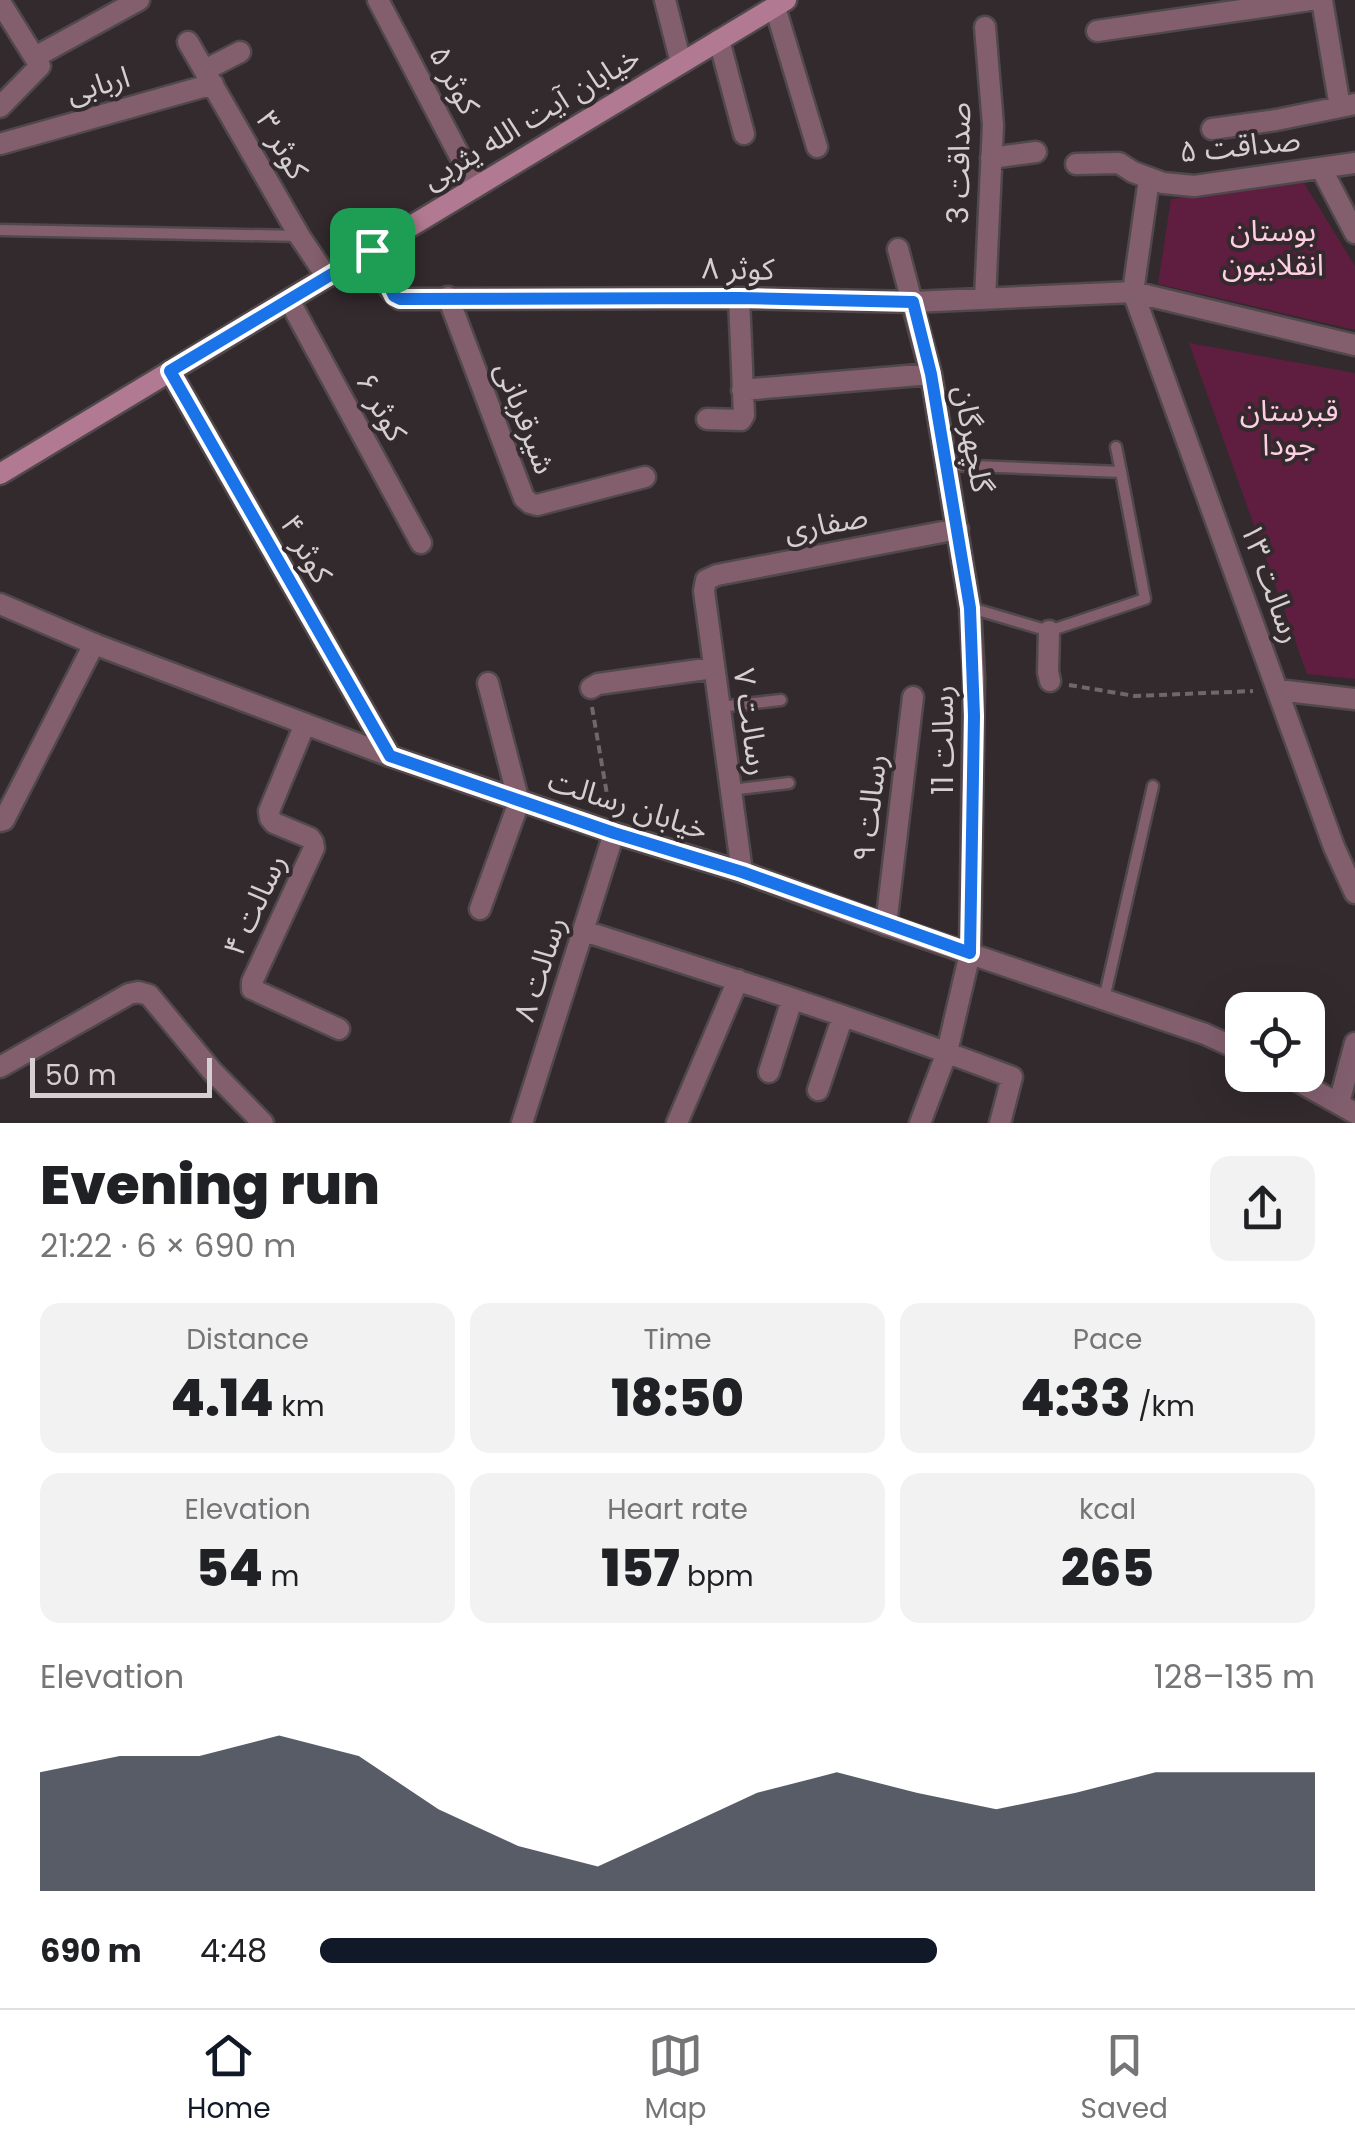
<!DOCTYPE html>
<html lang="en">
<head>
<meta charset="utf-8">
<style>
	body { margin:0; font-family:Poppins,"Noto Sans Arabic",sans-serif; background:#f2f2f2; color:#202124; height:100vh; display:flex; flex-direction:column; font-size:38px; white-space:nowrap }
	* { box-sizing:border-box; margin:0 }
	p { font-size:32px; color:#757577 }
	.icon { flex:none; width:55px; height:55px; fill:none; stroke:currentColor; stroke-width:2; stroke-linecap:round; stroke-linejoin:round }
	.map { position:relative; height:1123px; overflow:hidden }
	.details { display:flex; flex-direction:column; background:#fff; flex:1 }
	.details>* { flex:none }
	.buttons { position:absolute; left:1225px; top:992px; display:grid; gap:20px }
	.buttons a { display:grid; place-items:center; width:100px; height:100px; border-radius:20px; background:#fff; box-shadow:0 10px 40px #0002; font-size:50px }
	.scale { position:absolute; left:30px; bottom:25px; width:182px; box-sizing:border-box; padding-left:10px; border:5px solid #d5cfd1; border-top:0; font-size:28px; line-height:35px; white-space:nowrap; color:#d5cfd1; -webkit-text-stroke:8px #332a2e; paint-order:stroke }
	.pin { position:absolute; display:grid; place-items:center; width:85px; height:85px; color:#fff; margin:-42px; border-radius:20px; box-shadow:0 5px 15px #0006 }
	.round { display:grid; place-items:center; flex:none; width:105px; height:105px; border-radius:20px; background:#f2f2f2 }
	.overview { display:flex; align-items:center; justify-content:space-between; height:170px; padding:0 40px }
	h1 { font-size:55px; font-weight:800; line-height:75px }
	.figures { display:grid; grid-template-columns:repeat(3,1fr); gap:15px; height:170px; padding:10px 40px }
	.figures div { display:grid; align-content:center; border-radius:20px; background:#f2f2f2; text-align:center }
	.figures b { font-size:50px; font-weight:800 }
	.figures small { font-size:28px; font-weight:400 }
	.figures p { font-size:28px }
	.chart { height:280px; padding:20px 40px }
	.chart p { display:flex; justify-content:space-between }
	.chart svg { width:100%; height:180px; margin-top:10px; fill:#111827; opacity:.7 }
	ul { padding:0 40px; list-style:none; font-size:32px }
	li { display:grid; grid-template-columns:160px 120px 1fr; align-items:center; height:75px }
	li i { height:25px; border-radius:12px; background:#111827 }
	.menu { display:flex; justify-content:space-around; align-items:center; height:140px; border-top:2px solid #e0e0e0; background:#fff; font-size:28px; color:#757577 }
	.menu a { display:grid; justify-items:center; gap:5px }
	.menu .active { color:#111827 }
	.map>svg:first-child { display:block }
</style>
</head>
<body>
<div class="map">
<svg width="1355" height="1123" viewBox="0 0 1355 1123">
	<rect width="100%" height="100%" fill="#332a2e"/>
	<path fill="#5f1e3f" d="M1304,183l51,83v64l-197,-46 13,-85z
		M1189,343l166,30v306l-48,-5z"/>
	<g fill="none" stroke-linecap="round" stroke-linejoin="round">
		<g stroke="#50484b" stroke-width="15">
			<path id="service" d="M0,230l299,6
				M1116,447l5,25
				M947,465l174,7 24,127 -96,32 -78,-23
				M719,707l62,-7
				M731,790l58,-7
				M1104,999l49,-213"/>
		</g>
		<g stroke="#50484b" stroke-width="25">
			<path id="minor" d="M378,0l98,187
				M665,0l16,63
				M1322,0l18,107
				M0,2l40,64 -40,41
				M775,7l42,140
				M985,27l8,98 -8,174
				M1097,31l213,-31
				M719,40l25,94
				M188,42l112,195 27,40
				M35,57l104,-57
				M205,70l35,-18
				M1212,129l64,-9 79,-16
				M0,144l213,-60
				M991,158l45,-6
				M1076,164l43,-1 14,9 30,11 31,3 161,-23
				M1321,168l34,65
				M1149,179l-16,113 201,555 21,46
				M898,249l33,125 39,234 4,70 -4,275 -23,99 -27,71
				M372,250c7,16 13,39 28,49l339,-1 174,4 220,-10 222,53
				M448,297l76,201 6,5 7,2 108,-28
				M289,300l132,243
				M170,371l220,385
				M742,390l189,-16
				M707,419l34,1 3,-5 -5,-117
				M1049,631l-1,41 2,9
				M591,688l7,-4 115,-16
				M1278,690l77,9
				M305,724l-36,87 1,7 4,5 36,15 3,4 1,6 -62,134v7l87,40
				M0,821l4,-1 90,-176
				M742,872l-38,-281 2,-11 11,-5 241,-46
				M480,909l39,-107 -31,-119
				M886,925l27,-228
				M584,931c144,46 287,92 428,146l-12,46
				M0,1067l129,-73 9,-2 11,3 63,76 51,52
				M769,1072l23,-72
				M818,1090l25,-74
				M1339,1103l16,-60
				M522,1123l92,-290
				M677,1123l61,-143"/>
		</g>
		<g stroke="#50484b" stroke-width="25">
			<path id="tertiary" d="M0,604l94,40 296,112 224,77 128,39 144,53 319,109 37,17
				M1287,1075l68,38"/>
		</g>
		<g stroke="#50484b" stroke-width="25">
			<path id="secondary" d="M0,474l786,-474"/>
		</g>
		<path stroke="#6f676a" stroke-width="4" stroke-dasharray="8 5" stroke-linecap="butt" d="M1069,685l66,11 118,-5
			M592,707l17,99"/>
		<use href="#service" stroke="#835f6e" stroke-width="10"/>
		<use href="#minor" stroke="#835f6e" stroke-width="20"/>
		<use href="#tertiary" stroke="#835f6e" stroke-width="20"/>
		<use href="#secondary" stroke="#b27a92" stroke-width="20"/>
	</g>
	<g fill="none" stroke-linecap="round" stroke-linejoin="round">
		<g stroke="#fff" stroke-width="20">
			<path id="route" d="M372,250l22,46 6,3 339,-1 174,4 18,72 39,234 4,108 -4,237 -228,-81 -128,-39 -224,-77 -220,-385z"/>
		</g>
		<use href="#route" stroke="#1a73e8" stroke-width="12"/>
	</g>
	<g text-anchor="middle" stroke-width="8" stroke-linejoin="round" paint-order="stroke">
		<g font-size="30" fill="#d5cfd1" stroke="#332a2e">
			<text transform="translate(454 80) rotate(62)" y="10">کوثر ۵</text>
			<text transform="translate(98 85) rotate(-16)" y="10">اربابی</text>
			<text transform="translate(531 118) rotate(-31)" y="10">خیابان آیت الله یثربی</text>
			<text transform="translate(282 145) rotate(60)" y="10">کوثر ۳</text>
			<text transform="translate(1240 146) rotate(-6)" y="10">صداقت ۵</text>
			<text transform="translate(959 163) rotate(-89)" y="10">صداقت 3</text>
			<text transform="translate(738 269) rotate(1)" y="10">کوثر ۸</text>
			<text transform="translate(381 407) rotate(61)" y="10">کوثر ۶</text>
			<text transform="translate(525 418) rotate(69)" y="10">شیرقربانی</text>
			<text transform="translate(973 439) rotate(80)" y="10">گلچهرگان</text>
			<text transform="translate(826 524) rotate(-11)" y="10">صفاری</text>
			<text transform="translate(306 549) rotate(60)" y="10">کوثر ۴</text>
			<text transform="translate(1271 583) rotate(70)" y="10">رسالت ۱۳</text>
			<text transform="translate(751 722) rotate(82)" y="10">رسالت ۷</text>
			<text transform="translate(943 740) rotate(-90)" y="10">رسالت 11</text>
			<text transform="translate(628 805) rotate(18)" y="10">خیابان رسالت</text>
			<text transform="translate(870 808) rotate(-83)" y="10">رسالت ۹</text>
			<text transform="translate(255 905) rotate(-65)" y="10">رسالت ۴</text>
			<text transform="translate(540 969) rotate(-72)" y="10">رسالت ۸</text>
		</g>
		<g font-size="30" fill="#fecfe2" stroke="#332a2e">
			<text x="1273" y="241">بوستان<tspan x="1273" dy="34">انقلابیون</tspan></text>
			<text x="1289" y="421">قبرستان<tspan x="1289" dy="34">جودا</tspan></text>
		</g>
	</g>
</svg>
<div class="buttons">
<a><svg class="icon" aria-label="locate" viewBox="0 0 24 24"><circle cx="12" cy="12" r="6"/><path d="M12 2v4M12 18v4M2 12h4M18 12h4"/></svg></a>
</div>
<div class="scale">50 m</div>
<div class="pin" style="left:372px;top:250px;background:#1e9e55"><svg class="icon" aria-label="arrive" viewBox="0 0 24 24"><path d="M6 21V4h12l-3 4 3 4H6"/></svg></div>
</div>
<section class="details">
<div class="overview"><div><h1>Evening run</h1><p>21:22 · 6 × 690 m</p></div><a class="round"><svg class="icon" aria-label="share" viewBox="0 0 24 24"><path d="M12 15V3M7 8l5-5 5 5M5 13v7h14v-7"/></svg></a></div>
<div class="figures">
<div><p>Distance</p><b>4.14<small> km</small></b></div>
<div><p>Time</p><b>18:50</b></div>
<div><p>Pace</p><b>4:33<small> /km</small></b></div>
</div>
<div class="figures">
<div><p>Elevation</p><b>54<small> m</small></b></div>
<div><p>Heart rate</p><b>157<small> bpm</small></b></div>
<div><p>kcal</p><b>265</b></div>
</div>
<div class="chart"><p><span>Elevation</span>128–135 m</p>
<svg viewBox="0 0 160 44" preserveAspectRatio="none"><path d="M0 44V15L10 11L20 11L30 6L40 11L50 24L60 33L70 38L80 29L90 20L100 15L110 20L120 24L130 20L140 15L150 15L160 15V44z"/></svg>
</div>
<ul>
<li><b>690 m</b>4:48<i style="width:62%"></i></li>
</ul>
</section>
<nav class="menu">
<a class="active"><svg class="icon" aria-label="home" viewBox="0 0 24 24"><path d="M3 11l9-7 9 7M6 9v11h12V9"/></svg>Home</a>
<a><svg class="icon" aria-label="map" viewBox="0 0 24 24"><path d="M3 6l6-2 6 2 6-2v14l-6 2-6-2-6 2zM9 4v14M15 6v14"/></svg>Map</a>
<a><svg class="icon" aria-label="saved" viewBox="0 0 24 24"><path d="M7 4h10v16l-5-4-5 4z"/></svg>Saved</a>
</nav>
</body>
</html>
